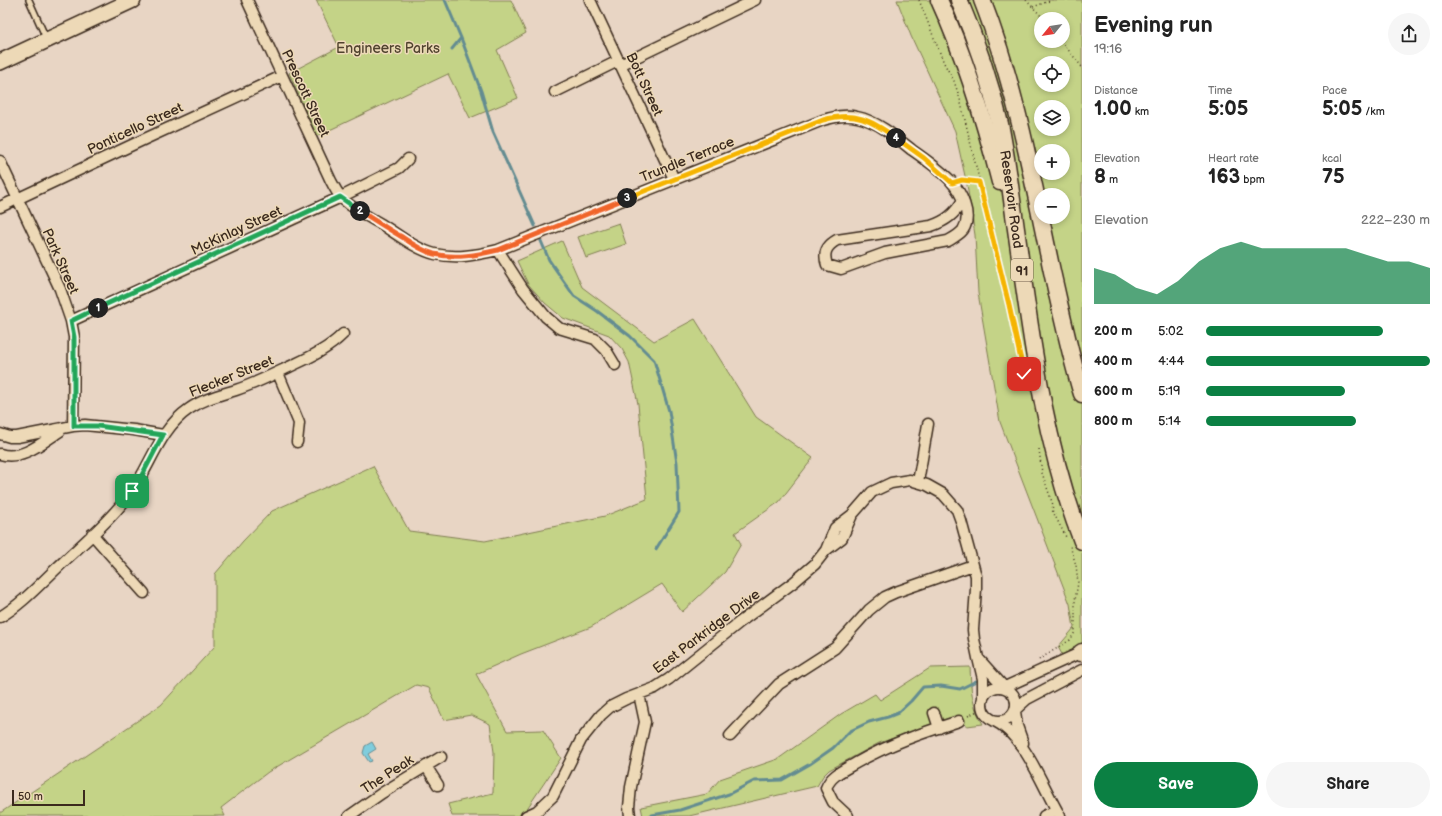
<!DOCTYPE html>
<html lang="en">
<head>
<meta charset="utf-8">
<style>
	body { margin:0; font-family:"Balsamiq Sans",sans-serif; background:#f6f6f6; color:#222; height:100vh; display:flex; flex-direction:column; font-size:15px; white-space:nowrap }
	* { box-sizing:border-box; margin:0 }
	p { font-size:13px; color:#767676 }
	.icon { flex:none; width:22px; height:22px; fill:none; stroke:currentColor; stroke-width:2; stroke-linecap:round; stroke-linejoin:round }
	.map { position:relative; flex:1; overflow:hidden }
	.side { display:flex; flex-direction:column; background:#fff; width:360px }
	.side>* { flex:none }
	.needle { width:26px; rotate:240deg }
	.controls { position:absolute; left:1034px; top:12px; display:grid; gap:8px }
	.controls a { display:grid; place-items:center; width:36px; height:36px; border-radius:50%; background:#fff; box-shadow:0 2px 6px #0003; font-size:20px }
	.scale { position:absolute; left:12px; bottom:10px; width:73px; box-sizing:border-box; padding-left:4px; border:2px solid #3b2a1e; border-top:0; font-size:11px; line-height:14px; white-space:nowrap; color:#3b2a1e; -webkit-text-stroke:3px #edd9b7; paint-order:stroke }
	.pin { position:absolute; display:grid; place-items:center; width:34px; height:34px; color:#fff; margin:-17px; border-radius:8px; box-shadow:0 2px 6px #0006 }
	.km { position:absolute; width:20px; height:20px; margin:-10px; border-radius:50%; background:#222; color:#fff; font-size:11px; line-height:20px; text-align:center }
	.round { display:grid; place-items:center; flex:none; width:42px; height:42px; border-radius:21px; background:#f6f6f6 }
	.summary { display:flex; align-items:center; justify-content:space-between; height:68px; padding:0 12px }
	h1 { font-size:22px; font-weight:700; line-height:30px }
	.metrics { display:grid; grid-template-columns:repeat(3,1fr); gap:6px; height:68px; padding:4px 12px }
	.metrics div { display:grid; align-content:center }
	.metrics b { font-size:20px; font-weight:700 }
	.metrics small { font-size:11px; font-weight:400 }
	.metrics p { font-size:11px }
	.chart { height:112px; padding:8px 12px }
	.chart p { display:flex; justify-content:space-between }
	.chart svg { width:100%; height:72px; margin-top:4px; fill:#0b8043; opacity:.7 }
	.primary-button { display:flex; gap:8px; margin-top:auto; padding:8px 12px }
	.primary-button a { flex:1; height:46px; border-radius:24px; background:#0b8043; color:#fff; font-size:16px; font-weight:700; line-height:46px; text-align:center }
	.primary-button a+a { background:#f6f6f6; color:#222 }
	ul { padding:0 12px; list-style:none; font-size:13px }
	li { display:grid; grid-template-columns:64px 48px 1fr; align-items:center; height:30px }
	li i { height:10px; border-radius:5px; background:#0b8043 }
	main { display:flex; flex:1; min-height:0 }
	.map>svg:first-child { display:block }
</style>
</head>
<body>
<main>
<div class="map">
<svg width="1082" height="816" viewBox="0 0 1082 816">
	<rect width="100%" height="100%" fill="#e8d5c4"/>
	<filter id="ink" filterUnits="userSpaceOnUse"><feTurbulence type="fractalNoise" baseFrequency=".025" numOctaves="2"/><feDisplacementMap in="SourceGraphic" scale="8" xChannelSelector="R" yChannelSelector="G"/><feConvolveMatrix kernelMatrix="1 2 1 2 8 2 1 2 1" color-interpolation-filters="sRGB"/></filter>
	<g filter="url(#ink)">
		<path fill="#c4d387" stroke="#807e52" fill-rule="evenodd" d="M316,0h195l15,33 -29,17 21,48 -48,20 -22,-44 -131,62 -28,-63 50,-26z
			M897,0h185v649l-18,9 -6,-11 16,-19 -4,-24 -70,-182 -22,-129 -3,-58 -8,-50 -12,-54 -44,-95zM1041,19h22v22h-22zM1041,63h22v22h-22zM1041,107h22v22h-22zM1041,151h22v22h-22zM1041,195h22v22h-22z
			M619,223l7,21 -40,14 -8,-21z
			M562,241l20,46 72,54 41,-22 61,98 57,41 -34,44 -44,31 6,11 -16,28 -43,40 -20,-28 -71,43 -70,27 -45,20 31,57 36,-1 18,28 -39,58h-70l-4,-12 45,-11 1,-41 -4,-28 -19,-9 -27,5 -15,-32 -13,-3 -148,87 -47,36 4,8h-225v-3l161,-108 54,-59v-72l28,-33 29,-30 101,-45 36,65 76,10 120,-25 42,-17 -9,-95 -9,-42 -7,-13 -13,-14 -46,-17 -18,-15 -17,-19 -11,-23z
			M970,667c1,21 1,38 13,57l-16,2 -3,-2 -5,-8 -80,27 -50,27 -6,6 -6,10 -128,30h-46l-2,-9 66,-13 13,-15 58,-20 63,-45 34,-20 5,6 50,-32z"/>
		<path fill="#7fcddd" stroke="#648c91" d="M372,742l4,7 -8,5 4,7 -3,1 -6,-9 2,-7z"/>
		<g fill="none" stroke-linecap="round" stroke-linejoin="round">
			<path stroke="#648c91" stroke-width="3" d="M445,0l16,38 -9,11
				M461,38l20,53 12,41 42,94
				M541,241l8,19 25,36 23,15 33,25 24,24 15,51 8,52 2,49 -23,37
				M652,815l28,-5 49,-16 25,-13 28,-1 28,-16 23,-16 17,-17 19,-9 19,-5 10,-4 13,-12 12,-14 18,-1 19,3 16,-8"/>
			<g stroke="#3b2a1e" stroke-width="8">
				<path id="lane" d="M29,0l17,38"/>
			</g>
			<g stroke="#3b2a1e" stroke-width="13">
				<path id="street" d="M247,0l84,181c4,7 7,15 14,20 10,9 24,16 36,23 16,10 36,26 54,30 21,5 42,1 63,-4l325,-130c11,-3 22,-6 34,-3 20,4 39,20 55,33 13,9 27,19 38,30 11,12 23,35 13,50 -4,5 -10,8 -15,11l-63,12 -44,16 -14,-4c-4,-12 -1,-19 10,-25l94,-14c15,-5 24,-12 32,-26
					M590,0l84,179
					M620,65l135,-65
					M555,92l63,-31
					M0,161l60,128 11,32 3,16 -1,89
					M0,207l147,-69 135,-62
					M498,250l25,39 23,28 13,11 36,11 11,11 9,15
					M71,321l270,-124 58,-29 9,-9
					M278,373l21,50 -2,19
					M0,434l10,3h7l56,-11 12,-1 49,5 29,5
					M0,454c22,7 43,-12 60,-23
					M918,482l10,-58
					M92,534l52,59
					M826,550l16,-12 10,-23
					M0,617c22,-13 39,-32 57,-49 26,-25 55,-49 76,-78 19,-28 27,-61 56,-81 14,-10 31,-14 47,-19 18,-6 36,-15 53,-23 19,-9 38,-17 54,-33
					M982 704a17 17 0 1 1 34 0a17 17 0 1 1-34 0Z
					M1005,687l77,-35
					M983,698v-19l-5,-21 26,29
					M1016,709l11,-10 55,-29
					M1015,711l2,15 6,17
					M934,713l5,15
					M993,720c32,15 49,66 67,96
					M730,736l49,-52 56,-36 34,-38 16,-13 11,-5 77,-27
					M426,766l12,19
					M349,816l33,-23 59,-36
					M526,816l11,-5 16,-15 28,-56 20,-25 9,-8 16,-8 29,-11 14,-9 71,-57 54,-40 21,-18 11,-14 9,-22 17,-13 20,-23 19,-9 19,-3 17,5 16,9 14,16 4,11 15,55v13l-3,41 1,9 4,19
					M630,816l-1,-9 2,-20 14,-65 -6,-28
					M848,816l-15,-14 -7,-14c5,-13 18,-18 30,-25 33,-19 66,-30 103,-42
					M1044,816l12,-6"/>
			</g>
			<g stroke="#3b2a1e" stroke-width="18">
				<path id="secondary" d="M0,62l133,-62"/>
			</g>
			<g stroke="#3b2a1e" stroke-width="19">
				<g id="primary">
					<path d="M939,0c27,59 45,119 61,182"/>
					<path id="s1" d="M959,0c17,40 31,81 41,124 8,39 12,79 18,119 14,100 27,204 64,298"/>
					<path d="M982,0c35,89 51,183 71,276 9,39 17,79 29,118"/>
					<path d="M1081,653l1,-1"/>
				</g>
			</g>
			<path stroke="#3b2a1e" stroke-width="1.5" stroke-dasharray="1 3" stroke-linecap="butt" d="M919,0l25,63 10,18 6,18 49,206 16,73
				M1026,0l18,19
				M1033,7l19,-7
				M1061,41l21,26
				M963,180l16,2
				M1039,449l3,24 11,32 -1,5 15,29
				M1039,660l1,-1 30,-19 5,-8v-32l3,-17 -2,-18 -6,-19
				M968,716l15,-8"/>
			<use href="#lane" stroke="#edd9b7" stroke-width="5"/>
			<use href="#street" stroke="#edd9b7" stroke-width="10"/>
			<use href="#secondary" stroke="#edd9b7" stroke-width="15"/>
			<use href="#primary" stroke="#edd9b7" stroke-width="16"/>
		</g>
	</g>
	<g fill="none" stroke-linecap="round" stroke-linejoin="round" filter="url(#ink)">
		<g stroke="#fff" stroke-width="8">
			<path id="split-1" d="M98,308l-27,13 3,16v89h24l65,9 -22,42 -9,14"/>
		</g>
		<g stroke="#fff" stroke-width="8">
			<path id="split-2" d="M98,308l242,-111 20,14"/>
		</g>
		<g stroke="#fff" stroke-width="8">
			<path id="split-3" d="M360,211c14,9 28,18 42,26 10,7 21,14 32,17 22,5 43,1 64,-4l129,-52"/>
		</g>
		<g stroke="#fff" stroke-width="8">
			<path id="split-4" d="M627,198l196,-78c32,-9 48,0 73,18"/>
		</g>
		<g stroke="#fff" stroke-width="8">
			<path id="split-5" d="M896,138l28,20 28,25 10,-3 17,2 30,123 15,69"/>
		</g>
		<use href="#split-1" stroke="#22a559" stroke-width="5"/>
		<use href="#split-2" stroke="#22a559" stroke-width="5"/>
		<use href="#split-3" stroke="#f0652b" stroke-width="5"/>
		<use href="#split-4" stroke="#f5b400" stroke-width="5"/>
		<use href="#split-5" stroke="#f5b400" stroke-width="5"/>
	</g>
	<g text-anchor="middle" stroke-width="3" stroke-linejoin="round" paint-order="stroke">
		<rect fill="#edd9b7" stroke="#705e4c" stroke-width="1" x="1011" y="259" width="22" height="22" rx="3"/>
		<g font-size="13" font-weight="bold" fill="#3b2a1e">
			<text x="1022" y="275">91</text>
		</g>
		<g font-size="14" fill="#50432e" stroke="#edd9b7">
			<text x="388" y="53">Engineers Parks</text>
		</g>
		<g font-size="14" fill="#3b2a1e" stroke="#edd9b7">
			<text transform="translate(645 84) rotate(65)" y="5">Bott Street</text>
			<text transform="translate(306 93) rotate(65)" y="5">Prescott Street</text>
			<text transform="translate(135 128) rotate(-25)" y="5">Ponticello Street</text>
			<text transform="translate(687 159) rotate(-22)" y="5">Trundle Terrace</text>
			<text dy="5" stroke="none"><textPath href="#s1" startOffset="207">Reservoir Road</textPath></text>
			<text transform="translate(236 230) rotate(-25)" y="5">McKinlay Street</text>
			<text transform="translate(61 261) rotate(66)" y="5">Park Street</text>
			<text transform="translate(231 376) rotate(-22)" y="5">Flecker Street</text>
			<text transform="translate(706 631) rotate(-37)" y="5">East Parkridge Drive</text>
			<text transform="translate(387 774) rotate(-33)" y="5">The Peak</text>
		</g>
	</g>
</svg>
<div class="controls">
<a><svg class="needle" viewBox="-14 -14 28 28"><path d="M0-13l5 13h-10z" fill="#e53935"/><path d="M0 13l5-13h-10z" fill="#767676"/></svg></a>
<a><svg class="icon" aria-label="locate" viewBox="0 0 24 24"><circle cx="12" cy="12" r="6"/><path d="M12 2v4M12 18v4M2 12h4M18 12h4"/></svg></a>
<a><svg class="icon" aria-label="layers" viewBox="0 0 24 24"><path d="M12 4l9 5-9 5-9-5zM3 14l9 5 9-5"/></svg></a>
<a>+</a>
<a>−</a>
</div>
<div class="scale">50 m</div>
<div class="pin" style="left:132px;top:491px;background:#1e9e55"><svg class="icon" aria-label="arrive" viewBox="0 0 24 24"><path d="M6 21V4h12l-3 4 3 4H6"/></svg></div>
<div class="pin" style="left:1024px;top:374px;background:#d93025"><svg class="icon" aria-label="check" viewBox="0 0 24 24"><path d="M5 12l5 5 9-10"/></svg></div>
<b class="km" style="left:98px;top:308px">1</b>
<b class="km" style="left:360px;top:211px">2</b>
<b class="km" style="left:627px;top:198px">3</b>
<b class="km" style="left:896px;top:138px">4</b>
</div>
<section class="side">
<div class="summary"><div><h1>Evening run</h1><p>19:16</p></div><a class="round"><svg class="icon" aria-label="share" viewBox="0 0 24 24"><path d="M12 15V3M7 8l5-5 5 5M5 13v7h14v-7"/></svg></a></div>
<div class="metrics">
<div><p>Distance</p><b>1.00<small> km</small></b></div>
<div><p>Time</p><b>5:05</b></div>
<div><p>Pace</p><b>5:05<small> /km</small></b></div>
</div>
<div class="metrics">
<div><p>Elevation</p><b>8<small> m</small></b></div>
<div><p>Heart rate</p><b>163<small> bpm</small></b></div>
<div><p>kcal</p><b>75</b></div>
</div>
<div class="chart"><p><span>Elevation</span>222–230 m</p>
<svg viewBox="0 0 160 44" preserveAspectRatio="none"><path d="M0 44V22L10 26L20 34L30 38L40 30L50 18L60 10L70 6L80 10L90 10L100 10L110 10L120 10L130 14L140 18L150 18L160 22V44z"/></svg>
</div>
<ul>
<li><b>200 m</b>5:02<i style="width:79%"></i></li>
<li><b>400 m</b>4:44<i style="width:100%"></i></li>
<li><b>600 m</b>5:19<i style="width:62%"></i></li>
<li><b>800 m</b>5:14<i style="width:67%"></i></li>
</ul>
<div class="primary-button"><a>Save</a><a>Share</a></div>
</section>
</main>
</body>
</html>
